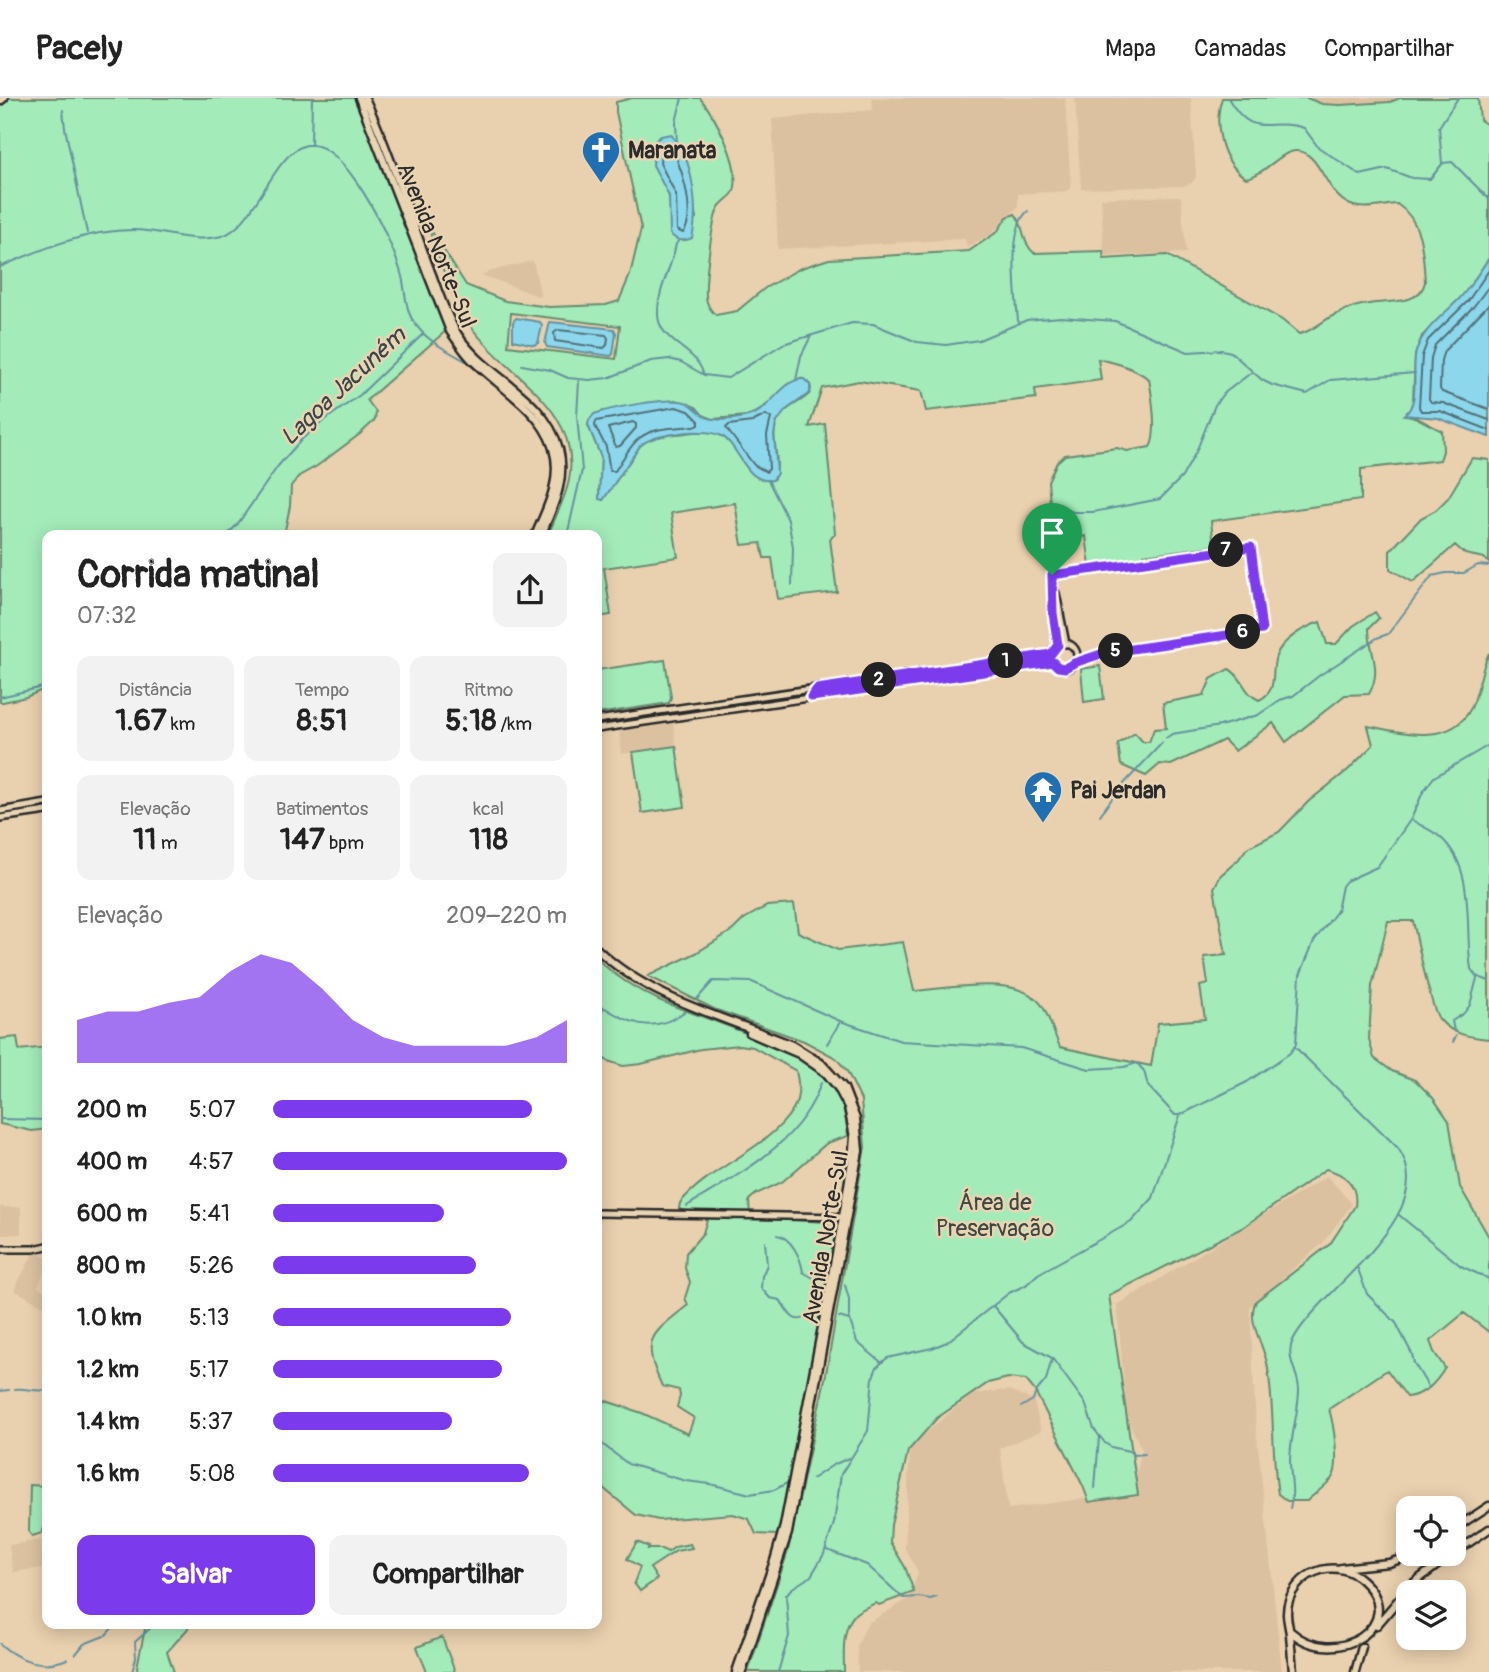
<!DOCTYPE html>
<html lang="pt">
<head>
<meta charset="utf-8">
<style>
	body { margin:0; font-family:Pangolin,sans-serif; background:#f2f2f2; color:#222; height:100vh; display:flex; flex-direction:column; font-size:26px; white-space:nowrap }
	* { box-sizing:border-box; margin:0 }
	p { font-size:23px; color:#767676 }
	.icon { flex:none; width:38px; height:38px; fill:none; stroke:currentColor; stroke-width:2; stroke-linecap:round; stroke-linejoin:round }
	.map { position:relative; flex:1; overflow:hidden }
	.panel { position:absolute; left:42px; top:432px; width:560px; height:1099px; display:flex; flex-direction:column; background:#fff; border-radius:14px; box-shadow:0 4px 18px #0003 }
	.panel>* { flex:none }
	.tools { position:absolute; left:1396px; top:1398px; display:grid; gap:14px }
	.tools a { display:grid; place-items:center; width:70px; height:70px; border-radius:14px; background:#fff; box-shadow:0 4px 18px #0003; font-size:35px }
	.pin { position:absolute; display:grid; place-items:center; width:60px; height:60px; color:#fff; margin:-72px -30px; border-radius:50% 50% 50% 0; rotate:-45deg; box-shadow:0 0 7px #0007 }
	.pin .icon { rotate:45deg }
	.km { position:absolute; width:35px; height:35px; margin:-18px; border-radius:50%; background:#222; color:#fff; font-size:19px; line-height:35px; text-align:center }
	.round { display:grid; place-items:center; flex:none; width:74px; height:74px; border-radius:14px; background:#f2f2f2 }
	.headline { display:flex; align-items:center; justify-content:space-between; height:119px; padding:0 35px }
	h1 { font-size:38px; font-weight:700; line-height:52px }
	.figures { display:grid; grid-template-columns:repeat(3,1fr); gap:10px; height:119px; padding:7px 35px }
	.figures div { display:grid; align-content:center; border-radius:14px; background:#f2f2f2; text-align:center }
	.figures b { font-size:30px; font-weight:700 }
	.figures small { font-size:19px; font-weight:400 }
	.figures p { font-size:19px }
	.chart { height:196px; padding:14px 35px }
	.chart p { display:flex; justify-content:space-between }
	.chart svg { width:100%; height:126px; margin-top:7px; fill:#7c3aed; opacity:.7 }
	.cta { display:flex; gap:14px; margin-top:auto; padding:14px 35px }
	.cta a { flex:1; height:80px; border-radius:14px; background:#7c3aed; color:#fff; font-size:28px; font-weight:700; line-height:80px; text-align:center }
	.cta a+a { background:#f2f2f2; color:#222 }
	ul { padding:0 35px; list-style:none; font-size:23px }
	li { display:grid; grid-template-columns:112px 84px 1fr; align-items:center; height:52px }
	li i { height:18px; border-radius:9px; background:#7c3aed }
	header { display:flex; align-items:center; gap:42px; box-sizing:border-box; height:98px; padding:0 35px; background:#fff; border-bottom:2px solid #e0e0e0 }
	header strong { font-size:33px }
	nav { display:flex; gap:38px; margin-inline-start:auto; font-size:24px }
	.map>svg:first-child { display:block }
</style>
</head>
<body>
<header>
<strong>Pacely</strong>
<nav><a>Mapa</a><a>Camadas</a><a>Compartilhar</a></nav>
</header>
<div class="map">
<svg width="1489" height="1574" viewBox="0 0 1489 1574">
	<rect width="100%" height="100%" fill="#e9d0ae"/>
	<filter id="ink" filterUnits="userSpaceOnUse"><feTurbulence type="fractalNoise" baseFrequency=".0143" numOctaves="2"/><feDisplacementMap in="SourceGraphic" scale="14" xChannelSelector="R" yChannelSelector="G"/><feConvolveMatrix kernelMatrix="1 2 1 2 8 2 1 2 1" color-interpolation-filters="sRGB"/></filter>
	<g filter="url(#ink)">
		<path fill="#dcc1a1" d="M872,0h193l6,89 -5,4 -48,3v13l-28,28 -23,12 -2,-8 -187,10 -6,-130 101,-9z
			M1075,0h116l5,79 -4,6 -8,3 -103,3z
			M1303,0h122l-121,18z
			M1181,98l5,57 -82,3 -3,-58z
			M533,163l8,36 -59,-22 9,-4z
			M673,622l3,26 -54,8 -3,-22 25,-8z
			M1327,1078l25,28 -29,39 -73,63 6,121 26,245h-424l-1,-27 11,-22 42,-25 8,-26 -13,-24 5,-102 62,-52 37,-4 25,11 7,30 -41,17 8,61 124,-17 10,-42 -15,-32 -10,-113z
			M0,1109h21v27l-21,1z
			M34,1154l13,6v6l-9,23 9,5v16l-33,-18z
			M41,1442l3,28 -31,4 -4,-27z"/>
		<path fill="#a3ebb8" stroke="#678b72" stroke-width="2" fill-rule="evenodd" d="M2,0h355l66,174 25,57 -81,71 9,12 -1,8 -15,14 -43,32 -18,10 -8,10 -1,20 -6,29 -237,1v152l-21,9 -23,5h-3v-603z
			M632,0h68c16,19 39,64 35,89 -1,10 -11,12 -16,20 -7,11 -16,83 -12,95 2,6 5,10 9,13l21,-4 28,-23 36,-20 28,-9 140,-8 28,-19 10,-15 8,-3c10,11 6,28 19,39l69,-2 1,8 63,-4 115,65 17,14c15,-3 23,-14 38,-20 9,-5 22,-9 32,-10 19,-4 51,2 56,-22 -2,-29 -2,-61 -28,-78 -13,1 -26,5 -38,3 -33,-3 -36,-55 -62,-56 -16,-1 -32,24 -51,27 -25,-16 -33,-53 -24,-80h85l15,6 18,1 50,-3 10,-4h78l2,22 9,6v132l-26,38 -41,40 -7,19 -2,47 -4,9 -4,3 12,4 25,13 1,20 -3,9 -79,9v31l-150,21 3,25 -70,9v4l-54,7 -4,-30 -27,5c4,-11 13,-8 8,-23l-14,-7 -3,-8 -2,-22 9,-19 8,-7 52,-7 10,3 23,-4c8,-12 2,-53 -1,-68 -17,-12 -32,-16 -51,-20l3,21 -66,9 1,9 -110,13 -5,-20 -62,-10 -37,7 -13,39 16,-3 10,110 -5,5 7,53 -59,7 -6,-41h-8l-3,-15 -19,2 -7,-42 -64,10 7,44 -74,11 7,47 -14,2v-81l-49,-1c7,-17 17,-36 21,-55 13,-72 -61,-103 -97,-152 -22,-30 -32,-69 -45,-104l39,61 39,16 44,6 57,-2 13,-4 11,-26 11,-46 -25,-117v-10zM658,40l27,19 11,61 -26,15c1,-12 2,-28 -2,-39 -7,-19 -24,-35 -10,-56zM511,215l109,13 -4,33 -108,-13zM800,280c8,3 13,6 10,15 -9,10 -24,13 -31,25 -12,19 5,44 -6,62 -29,4 -32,-35 -53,-45 -12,-6 -31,-2 -44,-1 -15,2 -25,2 -36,12l-37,54 -4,-2 2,-41 -13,-32 13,-13 75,-12 20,7 7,8 10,4 34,-3 12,-5z
			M1472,360l17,2v103l-5,-5 -19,-4 -10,-9 -42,37 -23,-13v-18l31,-33 15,-8 12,-12z
			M1375,514l4,6 -10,10c0,25 14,41 0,66l-24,1 -59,47 -13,-19 -38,28 -11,-11 -53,25 -11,-1 -14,12 -25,-11 -3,-21 17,-11 8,9h6l5,-13 12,-1 -3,-25 41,-8 7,-16 18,-10c15,8 13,23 30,31 20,-9 11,-27 17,-44 6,-16 28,-29 44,-34l7,22h9l17,-18z
			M1489,555v386c-19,-2 -36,-4 -49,-19 -9,-8 -23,-82 -27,-99h-25l-16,65 -3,53 5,19 18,13 23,9 18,18 16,23 11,66 29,50v95l-25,-19 -34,28 4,11 11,16c-10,16 -19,26 -38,29l-20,-27 -58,39c4,13 12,57 3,69 -6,8 -18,16 -25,23h-20l-9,-7c-7,-43 -3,-88 -11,-131 -4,-20 -21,-43 -11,-62l74,-57 25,-38c3,-22 -10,-32 -29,-37l-84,59 -133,67 29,200 -49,7 -6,-16 -48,-95 -9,-11 -18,-2 -20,5 -51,35 -29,33 -17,74 -1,17 15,25 9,25 -35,13 -3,-2c-7,3 -17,7 -21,11 -14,15 -11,40 -11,58h-96l40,-121 38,-177 39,-227 -4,-47 -14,-29 -11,-13 -32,-17 -90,-32 -66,-33 48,-23 37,-23 11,-11 23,-13 27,-2 4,28 40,18 65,-8 11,49c34,-2 107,-19 129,16 7,12 11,27 17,40l91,19 7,-43 47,-4 -5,-33 8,-2 -4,-27 22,-2 -12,-67 7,-13 17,-15 9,-12 32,-16 30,-31 39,-31 25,-25 -5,-19c39,7 89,22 106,-25 6,-16 7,-32 15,-48z
			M665,562l6,37 -2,6 -72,11v-44z
			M1100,568l4,33 -20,3 -3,-33z
			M676,648l9,61 -43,6 -9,-61z
			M597,861c18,17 40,31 62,41 48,21 147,46 176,90 9,14 11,30 13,46l-21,7 -45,39 -26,12 -7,6 1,17 74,5 6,5 5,13 -52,277 -6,18 -21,-1 -7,-15 -16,-5 -74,6 -23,-5 -39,-32v-85l45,15 46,21 6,-16 -17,-11 3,-11 -1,-6 -17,-4c-22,-48 -11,-51 26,-81l-3,-7 5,-16 -5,-14 1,-15 17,-20 5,-17 -27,-6 -2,-2 1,-5c30,-37 89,-54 113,-94 7,-11 6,-26 3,-38l-43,-24 -13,-2 -39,4 -60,15 -18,2 -15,-5 -11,-7z
			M17,939l2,13 28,-3v82l-15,2 -32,-7v-85z
			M30,1387l17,1v35l-5,12 -10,3 -3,-4z
			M637,1444l12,5 -1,2h13l7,3 7,-5 15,-3 2,4 -16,3 -26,17 7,11 -17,12 -6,-8 6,-16 -13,-8z
			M149,1526h43l-25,28 7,20h-36l-1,-5 8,-38z
			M442,1539l13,35h-28l-10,-25z"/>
		<path fill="#8cd7ec" stroke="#65929f" stroke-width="2" d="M671,36c5,8 11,16 15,24 8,24 12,55 6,80 -8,4 -17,3 -22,-5l-1,-37 -16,-31 2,-24 6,-5z
			M1489,160v179l-51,-19 -34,-3c17,-11 7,-45 12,-63 6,-23 28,-37 44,-54 11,-12 20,-27 29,-40z
			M516,220l24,4 2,4 -4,17 -4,2 -21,-5v-18z
			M550,224l64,7 2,4 -3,21 -2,2 -64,-9 -2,-4z
			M804,281l6,6v8l-24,17 -10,13 -2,12 3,38 -4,7c-27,4 -32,-29 -48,-42 -15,-12 -72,-5 -85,8l-37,54 -4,-1 2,-42 -13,-32 1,-5 5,-6c17,-6 69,-16 86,-13 11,1 15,8 23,14 10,8 36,4 48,0 20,-6 32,-37 53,-36z"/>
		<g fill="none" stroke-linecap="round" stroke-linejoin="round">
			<path stroke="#527078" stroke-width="2" d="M667,44c14,16 30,74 16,91l-6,-3 -1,-35 -16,-32 2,-18z
				M1489,172l-21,31 -40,39 -6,16 -3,51 2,4h19l49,19
				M1489,188l-15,20 -39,39 -4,13 -2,41 2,3 12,1 46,17
				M1489,206l-45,47 -3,9 -1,29 2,3 47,17
				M558,232l48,5 2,3 -1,7 -3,3 -49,-7 -1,-8z
				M676,309l13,4 10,10v4c-9,2 -19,2 -29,3 -34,3 -38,17 -55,43h-5l-4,-24 -11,-21 1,-5z
				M766,317l5,3 -4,17 2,34 -3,3 -12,-7 -28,-37 3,-3 23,-3z
				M633,324l3,2v4l-16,18 -4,1 -8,-19z"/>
			<path stroke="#65929f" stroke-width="2" d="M1228,0c26,44 40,18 76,30l14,19 42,28 27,-6 25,9 18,1 13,-16 9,-1 37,37
				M63,12l2,18 22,105
				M311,47l1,-47
				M677,47l-1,-23 6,-24
				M1442,66l-3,-37 19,-29
				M679,142l-3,4c-4,23 -19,46 -18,70 0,28 38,34 45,59
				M0,169c42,-18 86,-37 133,-37 29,0 60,14 89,6 32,-9 50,-79 81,-90 40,-14 90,98 98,127 5,16 3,32 11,46 12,21 34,31 54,42
				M1018,223c-2,-25 -11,-94 10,-110
				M522,267l28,5 18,8 21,2 19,-2 43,-17 18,-2 12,3 23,13 24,3 55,-34 69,-21 21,1 44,18 29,3 33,-5 48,-20 34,-3 54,4 73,31 34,-2 9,2 31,28 10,5 35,9 23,-14 85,-7
				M796,282l5,-24 10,-20
				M768,382l20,40 5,27 -1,38
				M1055,408l18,6h20l67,-13 22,-22 14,-25 19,-47 8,-11 29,-22
				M226,438l11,-11 41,-59 24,-27 20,-17 38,-27 63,-61
				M567,438l15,-66 -5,-54 2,-35
				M0,599l47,-11
				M1166,640l6,-4 48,-8 38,-11 22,-15 13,-4 27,-21 57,-37 11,-4 44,-58 14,-3h18l14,-8 11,1
				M1100,717l19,-26 43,-46
				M1412,722c9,6 20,10 28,17 37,32 24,90 31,132l5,7 13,5
				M697,901l16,-18 39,1 88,39 61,20 120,7 68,21 35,-2 13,-4 7,8 4,15 27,29h4
				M597,905c29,19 55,33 87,9
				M597,926l6,-16
				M1454,933l-2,-10 12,-8 6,-8 7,-27
				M1453,944l3,-6
				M827,946l13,-22
				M0,1021l47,1
				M687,1108c51,-32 113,-61 134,-123
				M1399,1117l62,51 28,13
				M777,1137c14,2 24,23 26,37l12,7
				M765,1144l2,23 -5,11 -1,12 9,10 10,2c6,7 12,26 26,17 7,-4 7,-8 15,-9
				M1358,1171l9,25 29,29 16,31 2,9 15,25
				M845,1187l4,14v19l8,24 24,20
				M994,1209l29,35 29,16 33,45 9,26 11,14 6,4 18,4 5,4 11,-1
				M839,1219l10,3
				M15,1291c12,-1 21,3 32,1
				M0,1293l9,-1
				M1021,1309l12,-7 3,-8 10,-12 6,-21
				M597,1342l31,24 58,17 24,3 40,10 24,-4 13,-7
				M812,1381l21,-14 16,-7
				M1095,1390l4,-51
				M1290,1410c5,-15 0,-32 0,-47 0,-23 8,-46 9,-69 1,-19 -15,-33 -6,-52 27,-52 151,-125 105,-192l-103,-101
				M827,1452l40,15 36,33 16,-1 11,2 7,-2
				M106,1537l8,-9 8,-2
				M0,1546c19,17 43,25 67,15
				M75,1557l9,-11 20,-8
				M132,1574l4,-14 -1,-16 20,-18
				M778,1574l11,-36 -3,-41 5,-6 20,-13 13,-22 10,-31 7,-49 27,-43 5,-54 4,-10 10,-9 45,-10 15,-6 62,-49 17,-8 12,-11 93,-52 22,-24 27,-83 67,-33 43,-29 6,-9 4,-69 14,-34 23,-30 5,-25 4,-5 31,-14 34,-48 12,-27 11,-15 55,-32"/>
			<g stroke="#2b2b2b" stroke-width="10">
				<path id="tertiary" d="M1056,495l10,51
					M1051 558a13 13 0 1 1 26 0a13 13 0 1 1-26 0Z
					M1058,547l-5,-32 -1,-38 199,-28 11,83 -145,21 -43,12
					M597,622l454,-66
					M597,631l456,-67
					M0,713l47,-8
					M0,720l47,-7
					M597,1115l249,4
					M0,1151h34l13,-3"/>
			</g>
			<g stroke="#2b2b2b" stroke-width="11">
				<path id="secondary" d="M359,0l91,233c7,10 14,21 23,30 38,37 97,65 80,129 -4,16 -12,31 -18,46
					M365,0c26,56 44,116 66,174 8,21 15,44 27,63 28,43 87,61 101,114 8,31 -6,58 -18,87
					M0,3l4,-3
					M597,851c53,51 129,68 195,96l29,18 23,25 12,31 3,32 -71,382 -46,139
					M1454,1431l35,-23
					M1454,1455l35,-24
					M1341,1470l48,-5 26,-9
					M1377,1527l34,-40 41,-31
					M1290,1533c45,41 121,-8 72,-51 -11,-10 -26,-14 -41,-10 -19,5 -34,23 -34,43 0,7 2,14 3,21 1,13 2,25 3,38
					M736,1574l38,-111 10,-35 59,-309 9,-56 2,-24 -6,-30 -10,-19 -12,-15 -27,-19 -49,-21
					M1355,1574l7,-25"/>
			</g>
			<use href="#tertiary" stroke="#e9d4b3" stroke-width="5"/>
			<use href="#secondary" stroke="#e9d4b3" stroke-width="6"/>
		</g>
	</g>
	<g fill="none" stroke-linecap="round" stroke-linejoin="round" filter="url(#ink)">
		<g stroke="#fff" stroke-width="14">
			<path id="route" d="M1251,449l11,83 -158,23 -30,10 -9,5 -7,-1 -5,-5 -242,35 6,-8 234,-35 7,-9 -5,-32 -1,-38z"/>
		</g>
		<use href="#route" stroke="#7c3aed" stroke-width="9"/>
	</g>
	<defs>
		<g id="church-pin" transform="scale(2.0125)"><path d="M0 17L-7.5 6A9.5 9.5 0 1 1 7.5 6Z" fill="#1f6fb2" stroke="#e9d4b3"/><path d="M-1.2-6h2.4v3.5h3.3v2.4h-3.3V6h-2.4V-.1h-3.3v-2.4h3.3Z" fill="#fff"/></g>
		<g id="temple-pin" transform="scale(2.0125)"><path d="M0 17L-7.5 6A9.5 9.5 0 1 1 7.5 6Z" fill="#1f6fb2" stroke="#e9d4b3"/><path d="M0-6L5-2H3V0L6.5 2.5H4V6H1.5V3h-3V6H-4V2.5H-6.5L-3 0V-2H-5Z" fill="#fff"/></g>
	</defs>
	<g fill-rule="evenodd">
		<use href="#church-pin" x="601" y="52"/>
		<use href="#temple-pin" x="1043" y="692"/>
	</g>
	<g text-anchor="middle" stroke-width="5" stroke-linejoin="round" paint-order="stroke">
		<g font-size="23" font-weight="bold" fill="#2b2b2b" stroke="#e9d4b3" text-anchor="start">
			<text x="628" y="60">Maranata</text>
			<text x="1070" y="700">Pai Jerdan</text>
		</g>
		<g font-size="23" fill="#2b2b2b" stroke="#e9d4b3">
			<text transform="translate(437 147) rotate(68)" y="8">Avenida Norte-Sul</text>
			<text transform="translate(825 1139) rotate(-80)" y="8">Avenida Norte-Sul</text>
		</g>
		<g font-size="23" fill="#3d4840" stroke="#e9d4b3">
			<text x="995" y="1112">Área de<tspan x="995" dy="26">Preservação</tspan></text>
		</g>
		<g font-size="24" font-style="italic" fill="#3a4548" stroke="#e9d4b3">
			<text transform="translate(343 288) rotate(-43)" y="8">Lagoa Jacuném</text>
		</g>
	</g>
</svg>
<div class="tools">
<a><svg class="icon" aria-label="locate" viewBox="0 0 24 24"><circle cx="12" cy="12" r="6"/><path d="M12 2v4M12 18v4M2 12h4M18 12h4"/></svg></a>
<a><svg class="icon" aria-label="layers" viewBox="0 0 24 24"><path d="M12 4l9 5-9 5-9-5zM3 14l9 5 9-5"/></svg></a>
</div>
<div class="pin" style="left:1052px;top:477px;background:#1e9e55"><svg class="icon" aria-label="arrive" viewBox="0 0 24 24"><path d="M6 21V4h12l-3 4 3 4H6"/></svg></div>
<b class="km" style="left:1006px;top:563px">1</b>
<b class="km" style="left:879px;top:582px">2</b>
<b class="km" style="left:1116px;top:553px">5</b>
<b class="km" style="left:1243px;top:534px">6</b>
<b class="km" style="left:1226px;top:452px">7</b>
<section class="panel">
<div class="headline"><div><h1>Corrida matinal</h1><p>07:32</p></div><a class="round"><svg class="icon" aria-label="share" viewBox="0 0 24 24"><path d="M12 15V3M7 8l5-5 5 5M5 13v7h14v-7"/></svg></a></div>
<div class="figures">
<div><p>Distância</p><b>1.67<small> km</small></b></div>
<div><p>Tempo</p><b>8:51</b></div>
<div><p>Ritmo</p><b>5:18<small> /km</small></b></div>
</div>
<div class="figures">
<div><p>Elevação</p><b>11<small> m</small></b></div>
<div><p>Batimentos</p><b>147<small> bpm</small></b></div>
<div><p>kcal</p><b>118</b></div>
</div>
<div class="chart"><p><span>Elevação</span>209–220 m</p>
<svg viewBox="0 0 160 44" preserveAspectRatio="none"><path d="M0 44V29L10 26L20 26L30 23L40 21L50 12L60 6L70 9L80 18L90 29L100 35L110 38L120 38L130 38L140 38L150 35L160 29V44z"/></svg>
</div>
<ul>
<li><b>200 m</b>5:07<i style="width:88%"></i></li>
<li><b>400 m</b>4:57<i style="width:100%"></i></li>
<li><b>600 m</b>5:41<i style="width:58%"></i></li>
<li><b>800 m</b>5:26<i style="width:69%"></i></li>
<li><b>1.0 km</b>5:13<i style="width:81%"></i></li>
<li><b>1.2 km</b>5:17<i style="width:78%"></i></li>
<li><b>1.4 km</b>5:37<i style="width:61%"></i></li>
<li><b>1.6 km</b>5:08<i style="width:87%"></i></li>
</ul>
<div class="cta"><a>Salvar</a><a>Compartilhar</a></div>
</section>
</div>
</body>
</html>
